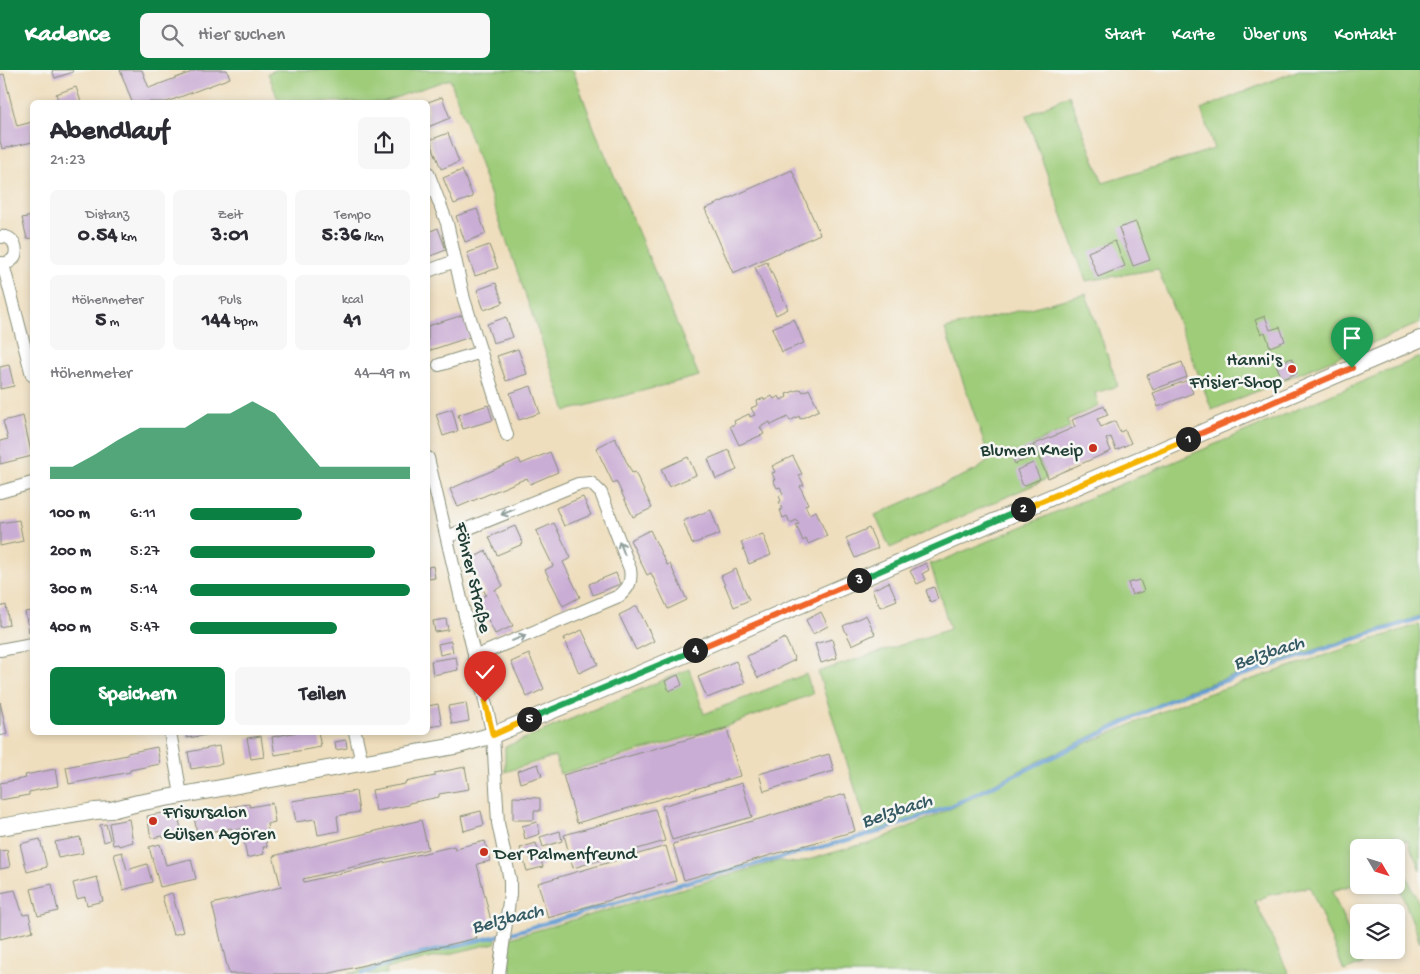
<!DOCTYPE html>
<html lang="de">
<head>
<meta charset="utf-8">
<style>
	body { margin:0; font-family:"Gochi Hand",sans-serif; background:#f7f7f7; color:#2b2b33; height:100vh; display:flex; flex-direction:column; font-size:19px; white-space:nowrap }
	* { box-sizing:border-box; margin:0 }
	p { font-size:16px; color:#7c7c81 }
	.icon { flex:none; width:28px; height:28px; fill:none; stroke:currentColor; stroke-width:2; stroke-linecap:round; stroke-linejoin:round }
	.map { position:relative; flex:1; overflow:hidden }
	.side { position:absolute; left:30px; top:30px; width:400px; height:635px; display:flex; flex-direction:column; background:#fff; border-radius:8px; box-shadow:0 2px 8px #0003 }
	.side>* { flex:none }
	.needle { width:32px; rotate:128deg }
	.buttons { position:absolute; left:1350px; top:769px; display:grid; gap:10px }
	.buttons a { display:grid; place-items:center; width:55px; height:55px; border-radius:8px; background:#fff; box-shadow:0 2px 8px #0003; font-size:25px }
	.pin { position:absolute; display:grid; place-items:center; width:42px; height:42px; color:#fff; margin:-51px -21px; border-radius:50% 50% 50% 0; rotate:-45deg; box-shadow:0 0 5px #0007 }
	.pin .icon { rotate:45deg }
	.km { position:absolute; width:25px; height:25px; margin:-12px; border-radius:50%; background:#222; color:#fff; font-size:14px; line-height:25px; text-align:center }
	.round { display:grid; place-items:center; flex:none; width:52px; height:52px; border-radius:8px; background:#f7f7f7 }
	.head { display:flex; align-items:center; justify-content:space-between; height:85px; padding:0 20px }
	h1 { font-size:28px; font-weight:700; line-height:38px }
	.metrics { display:grid; grid-template-columns:repeat(3,1fr); gap:8px; height:85px; padding:5px 20px }
	.metrics div { display:grid; align-content:center; border-radius:8px; background:#f7f7f7; text-align:center }
	.metrics b { font-size:21px; font-weight:700 }
	.metrics small { font-size:14px; font-weight:400 }
	.metrics p { font-size:14px }
	.chart { height:140px; padding:10px 20px }
	.chart p { display:flex; justify-content:space-between }
	.chart svg { width:100%; height:90px; margin-top:5px; fill:#0b8043; opacity:.7 }
	.primary-button { display:flex; gap:10px; margin-top:auto; padding:10px 20px }
	.primary-button a { flex:1; height:58px; border-radius:8px; background:#0b8043; color:#fff; font-size:20px; font-weight:700; line-height:58px; text-align:center }
	.primary-button a+a { background:#f7f7f7; color:#2b2b33 }
	ul { padding:0 20px; list-style:none; font-size:16px }
	li { display:grid; grid-template-columns:80px 60px 1fr; align-items:center; height:38px }
	li i { height:12px; border-radius:6px; background:#0b8043 }
	header { display:flex; align-items:center; gap:30px; box-sizing:border-box; height:70px; padding:0 25px; background:#0b8043; color:#fff }
	header strong { font-size:24px }
	nav { display:flex; gap:28px; margin-inline-start:auto; font-size:18px }
	.search { width:350px; height:45px; background:#f7f7f7; display:flex; align-items:center; gap:12px; box-sizing:border-box; padding:0 18px; border-radius:8px; color:#7c7c81; font-size:19px }
	.map>svg:first-child { display:block }
</style>
</head>
<body>
<header>
<strong>Kadence</strong>
<div class="search"><svg class="icon" aria-label="search" viewBox="0 0 24 24"><circle cx="10" cy="10" r="6"/><path d="M15 15l6 6"/></svg>Hier suchen</div>
<nav><a>Start</a><a>Karte</a><a>Über uns</a><a>Kontakt</a></nav>
</header>
<div class="map">
<svg width="1420" height="904" viewBox="0 0 1420 904">
	<rect width="100%" height="100%" fill="#f6f6f2"/>
	<filter id="ink" filterUnits="userSpaceOnUse"><feTurbulence type="fractalNoise" baseFrequency=".02" numOctaves="2"/><feDisplacementMap in="SourceGraphic" scale="10" xChannelSelector="R" yChannelSelector="G"/><feConvolveMatrix kernelMatrix="1 2 1 2 8 2 1 2 1" color-interpolation-filters="sRGB"/></filter>
	<filter id="wash" filterUnits="userSpaceOnUse"><feTurbulence type="fractalNoise" baseFrequency=".0096" numOctaves="4" result="noise"/><feDisplacementMap in="SourceGraphic" scale="20" xChannelSelector="R" yChannelSelector="G"/><feGaussianBlur stdDeviation="1.12" result="paint"/><feColorMatrix in="noise" values="0 0 0 0 0 0 0 0 0 0 0 0 0 0 0 0 0 1.4 0 .05"/><feComposite in="paint" operator="in"/></filter>
	<g filter="url(#wash)">
		<rect width="100%" height="100%" fill="#efdebd"/>
		<path fill="#9ecc79" stroke="#5e8456" d="M276,0h297l21,58 105,248 -133,35 -116,-332 -67,23h-104l-11,-29z
			M1299,0h121v253l-208,87 -54,-141 -72,12 -60,-165 43,-21 34,88 111,-34 -13,-40z
			M1086,224l32,92 -23,7 4,13 -32,14 3,8 -37,16 14,35 -157,69 -15,-33 101,-45 14,-10 -45,-131z
			M1420,287v259l-234,75 -147,70 -91,45 -78,29 -52,-163 132,-43 -20,-66 4,1z
			M1420,554v246l-13,-30 -13,6v1l-35,1v35l-27,8 30,73 -18,7 -34,-84 -41,8 -14,6 34,73h-781l2,-36 268,-77 19,2 66,-19h6l79,-34 113,-56 131,-55z
			M689,599l15,45 102,-40 7,20 -86,32 -167,48 -5,-18 -50,16v-25z
			M1396,782l24,54v36l-24,-64z
			M497,865l-2,8 -109,26 1,5h-39z"/>
		<g fill="none" stroke-linecap="round" stroke-linejoin="round">
			<path stroke="#659ed4" stroke-width="4" d="M508,864l183,-53 184,-48 74,-26 232,-112 239,-77
				M362,904l41,-16 98,-23"/>
		</g>
		<g id="blocks">
			<path fill="#caadd5" d="M52,0h20l1,2 -18,6z
				M120,0h22l7,18 48,-18h30l3,8 -63,24h-35z
				M4,4l13,52 15,-4v20l-30,7 -2,-8v-66z
				M76,17l5,15h-22l-3,-8z
				M442,27l8,21 -22,9v-25z
				M448,63l11,29 -18,7 -11,-29z
				M462,100l11,27 -19,7 -11,-26z
				M792,100l28,64 -87,39 -28,-64z
				M477,139l9,25 -21,8 -9,-26z
				M32,146v22l-5,1 -5,-21z
				M1136,152l14,38 -17,6 -14,-38z
				M438,158l8,22 -18,7v-25z
				M1115,171l10,25 -27,11 -10,-25z
				M489,175l9,23 -23,8 -8,-23z
				M767,192l21,47 -12,6 -21,-48z
				M496,213l7,20 -19,7 -7,-20z
				M463,245l7,22 -42,14v-25z
				M1265,246l5,14 10,-3 5,14 -15,6 -5,-15 -4,2 -6,-14z
				M506,247l7,20 -20,6 -6,-19z
				M794,249l10,24 -22,9 -10,-24z
				M518,279l9,25 -21,7 -9,-25z
				M1292,288l5,15 -15,6 -6,-15z
				M1182,292l5,15 -34,13 -6,-15z
				M9,295l5,21 -14,3v-22z
				M1188,310l5,13 -35,14 -5,-14z
				M531,316l9,27 -21,7 -9,-27z
				M801,319l2,3 6,-3 10,21 -19,9 -1,-3 -9,5 -2,-4 -17,8 -1,-3 -10,5 4,7 -25,11 -9,-19 5,-2 -1,-3 15,-7 1,3 5,-2 -4,-7 7,-3 -1,-4 7,-3 1,2 7,-4 2,3 5,-3 2,4 6,-3 -1,-3z
				M488,335l5,15 -30,9 -5,-14z
				M1104,336l4,9 -11,4 4,8 14,-6 5,11 5,-2 6,13 -15,7 -5,-13 -5,2 5,12 -63,27 -15,-33 42,-18 -3,-7z
				M452,339l6,22 -15,5 -7,-22z
				M23,346l9,40 -32,8v-23l8,-2 -5,-18z
				M615,368l17,35 3,-1 17,36 -19,9 -17,-36 -3,2 -17,-35z
				M1032,376l4,9 -21,9 -4,-10z
				M729,380l8,20 -21,9 -8,-20z
				M550,382l8,20 -28,12 -3,-6 -69,29 -8,-18 69,-30 2,5z
				M793,386l9,18 -3,1 5,10 -4,1 8,18 -3,1 4,9 7,-3 11,25 -19,8 -2,-5 -3,2 -7,-16 3,-1 -2,-4 -7,3 -3,-7 -4,2 -3,-8 2,-1 -3,-7 2,-1 -2,-5 4,-2 -3,-7 -3,1 -4,-8h2l-3,-7 3,-1 -3,-6z
				M688,387l8,18 -27,12 -8,-18z
				M1033,393l7,16 -17,7 -6,-16z
				M583,427l8,18 -27,11 -8,-18z
				M711,440l9,24 -28,10 -9,-23z
				M19,450l4,21 -23,5v-23z
				M554,453l17,35 -8,4 17,35 -17,9 -18,-36 8,-4 -17,-35z
				M515,456l8,18 -26,11 -8,-18z
				M869,458l9,20 -23,10 -9,-20z
				M650,460l17,35 3,-1 17,36 -19,9 -17,-36 -4,2 -17,-35z
				M763,464l8,21 -22,9 -8,-22z
				M486,481l17,35 -8,4 18,36 -18,8 -17,-35 8,-4 -17,-35z
				M926,493l3,7 -7,4 4,6 -9,4 -7,-13z
				M433,496l2,12 -7,1v-12z
				M736,499l13,31 -15,7 -13,-31z
				M616,503l4,11 -27,11 -4,-11z
				M1140,510l4,11 -12,4 -4,-12z
				M889,512l8,18 -17,7 -8,-17z
				M934,517l4,12 -8,3 -4,-12z
				M6,535l3,20 -9,2v-20z
				M637,536l17,35 -18,9 -17,-35z
				M32,541v20l-3,1 -4,-20z
				M821,542l7,14 -15,8 -7,-14z
				M866,545l9,19 -23,11 -9,-19z
				M446,549l2,11 -13,2 -2,-11z
				M582,560l16,34 -19,9 -15,-35z
				M785,568l10,22 -37,18 -11,-22z
				M832,569l5,19 -16,5 -6,-19z
				M451,571l2,11 -13,3 -2,-11z
				M529,584l15,35 -17,8 -16,-35z
				M456,587l2,13 -25,5 -2,-14z
				M736,591l9,22 -38,15 -9,-21z
				M678,605l4,10 -13,6 -4,-10z
				M0,632l7,32 -7,2z
				M466,633l3,18 -17,3 -4,-18z
				M438,634l4,21 -14,2v-21z
				M727,658l13,48 -163,47 -14,-48z
				M186,662h20l1,3 -20,3z
				M318,662l3,15 -46,8 -3,-18 25,-5z
				M261,666l3,21 -13,2 -4,-21z
				M346,670l1,8 -11,2 -1,-8z
				M219,676l3,18 -31,5 -3,-17z
				M157,677l3,17 -30,6v2l-61,12 -3,-17 61,-12v-2z
				M829,684l5,17 -70,20 -5,-17z
				M538,694l4,12 -22,7 -3,-12z
				M465,697l4,22 -30,5v3l-30,6v2l-33,6 -4,-21 33,-6v-2l30,-6v-3z
				M55,699l3,17 -29,6v3l-29,5v-17l26,-5 -1,-3z
				M742,713l10,34 -80,23 -10,-34z
				M356,721l3,21 -22,4 2,15 -21,4 -3,-16 -19,3 -4,-21z
				M845,724l10,37 -171,49 -11,-36z
				M513,727l27,1v13h-6v9h-21z
				M272,733l3,19 -8,2 1,7h-3l2,16h-4l1,7 -17,4 -5,-29 -10,1 -1,-2 -34,6 -3,-18 19,-3 -1,-3 37,-6 1,3z
				M655,739l10,32 -92,27 -9,-33z
				M177,740l5,24 -19,4v-2l-12,2 -4,-22z
				M481,741l3,14 -20,6 -3,-15z
				M129,749l4,23 -14,4 -1,-2 -5,1 -4,-22z
				M421,750l7,29 -125,30 1,3 150,-36 1,4 5,-2v-1l25,-6 5,20 -13,3 16,65 -18,4 2,5 -150,36h-98l-17,-70 69,-17 -8,-31z
				M537,752l3,12 -15,5 -3,-13z
				M106,754l4,16 -6,2 -4,-17z
				M560,761l2,10 -19,6 -3,-10z
				M80,767l3,16 -25,5 -3,-16z
				M40,769l7,28 -20,5 -7,-28z
				M536,773l7,24 -16,4 -7,-23z
				M160,774l6,21 25,-6 5,20 -36,8 -11,-40z
				M666,776l10,35 -128,37 -10,-35z
				M7,780l3,17 -10,2v-18z
				M122,782l5,18 20,-6 5,18 -29,8 -9,-36z
				M97,807l6,24 -16,4 -2,-8 -8,2 -4,-16z
				M52,814l6,27 -20,5 -7,-27z
				M15,820l8,25 6,-1 4,17 -33,8v-46z
				M172,823l11,39 -10,3 -11,-39z"/>
		</g>
	</g>
	<g filter="url(#ink)">
		<use href="#blocks" fill-opacity="0" stroke="#878e78" stroke-width="1"/>
		<g fill="none" stroke-linecap="round" stroke-linejoin="round">
			<g stroke="#878e78" stroke-width="14">
				<path id="minor" d="M428,103l19,50 17,76 43,136
					M0,167c21,-3 21,30 0,26
					M3,194l29,111
					M428,201l27,-10
					M439,295l42,-13
					M428,388l65,277 5,88 12,57v14l-11,80
					M0,422l32,-9
					M447,467l131,-53 13,-1 10,10 29,76c2,12 -1,19 -11,27l-145,61
					M0,580l32,-6
					M170,662l11,63
					M355,662l7,31"/>
			</g>
			<g stroke="#878e78" stroke-width="18">
				<path id="tertiary" d="M0,757l95,-16 16,-1 27,-7 317,-57 38,-11 130,-54 797,-342"/>
			</g>
			<use href="#minor" stroke="#fff" stroke-width="12"/>
			<use href="#tertiary" stroke="#fff" stroke-width="16"/>
		</g>
		<defs><path id="oneway-shaft" d="M-6 0H5M1.5-3L5.5 0L1.5 3" fill="none" stroke-width="1.6" stroke-linecap="round" stroke-linejoin="round" transform="scale(1.25)"/></defs>
		<g stroke="#8f9e9a">
			<use href="#oneway-shaft" transform="translate(508 442) rotate(158)"/>
			<use href="#oneway-shaft" transform="translate(622 478) rotate(-111)"/>
			<use href="#oneway-shaft" transform="translate(519 568) rotate(-23)"/>
		</g>
	</g>
	<g fill="none" stroke-linecap="round" stroke-linejoin="round" filter="url(#ink)">
		<g stroke="#fff" stroke-width="10">
			<path id="split-1" d="M1188,369l164,-71"/>
		</g>
		<g stroke="#fff" stroke-width="10">
			<path id="split-2" d="M1023,439l165,-70"/>
		</g>
		<g stroke="#fff" stroke-width="10">
			<path id="split-3" d="M859,510l164,-71"/>
		</g>
		<g stroke="#fff" stroke-width="10">
			<path id="split-4" d="M695,580l164,-70"/>
		</g>
		<g stroke="#fff" stroke-width="10">
			<path id="split-5" d="M529,649l166,-69"/>
		</g>
		<g stroke="#fff" stroke-width="10">
			<path id="split-6" d="M485,632l8,33 36,-16"/>
		</g>
		<use href="#split-1" stroke="#f0652b" stroke-width="6"/>
		<use href="#split-2" stroke="#f5b400" stroke-width="6"/>
		<use href="#split-3" stroke="#22a559" stroke-width="6"/>
		<use href="#split-4" stroke="#f0652b" stroke-width="6"/>
		<use href="#split-5" stroke="#22a559" stroke-width="6"/>
		<use href="#split-6" stroke="#f5b400" stroke-width="6"/>
	</g>
	<g fill="#c8321e" stroke="#f6f6f2" stroke-width="2">
		<circle cx="1292" cy="299" r="5"/>
		<circle cx="1093" cy="378" r="5"/>
		<circle cx="153" cy="751" r="5"/>
		<circle cx="484" cy="782" r="5"/>
	</g>
	<g text-anchor="middle" stroke-width="5" stroke-linejoin="round" paint-order="stroke">
		<g font-size="19" fill="#1f3d34" stroke="#f6f6f2" text-anchor="end">
			<text x="1282" y="295">Hanni's<tspan x="1282" dy="22">Frisier-Shop</tspan></text>
			<text x="1083" y="385">Blumen Kneip</text>
			<text x="163" y="747" text-anchor="start">Frisursalon<tspan x="163" dy="22">Gülsen Agören</tspan></text>
			<text x="494" y="789" text-anchor="start">Der Palmenfreund</text>
		</g>
		<g font-size="19" fill="#1f3d34" stroke="#f6f6f2">
			<text transform="translate(475 507) rotate(77)" y="7">Föhrer Straße</text>
		</g>
		<g font-size="20" font-style="italic" fill="#345a64" stroke="#f6f6f2">
			<text transform="translate(1268 581) rotate(-18)" y="7">Belzbach</text>
			<text transform="translate(896 739) rotate(-18)" y="7">Belzbach</text>
			<text transform="translate(507 847) rotate(-14)" y="7">Belzbach</text>
		</g>
	</g>
</svg>
<div class="buttons">
<a><svg class="needle" viewBox="-14 -14 28 28"><path d="M0-13l5 13h-10z" fill="#e53935"/><path d="M0 13l5-13h-10z" fill="#7c7c81"/></svg></a>
<a><svg class="icon" aria-label="layers" viewBox="0 0 24 24"><path d="M12 4l9 5-9 5-9-5zM3 14l9 5 9-5"/></svg></a>
</div>
<div class="pin" style="left:1352px;top:298px;background:#1e9e55"><svg class="icon" aria-label="arrive" viewBox="0 0 24 24"><path d="M6 21V4h12l-3 4 3 4H6"/></svg></div>
<div class="pin" style="left:485px;top:632px;background:#d93025"><svg class="icon" aria-label="check" viewBox="0 0 24 24"><path d="M5 12l5 5 9-10"/></svg></div>
<b class="km" style="left:1188px;top:369px">1</b>
<b class="km" style="left:1023px;top:439px">2</b>
<b class="km" style="left:859px;top:510px">3</b>
<b class="km" style="left:695px;top:580px">4</b>
<b class="km" style="left:529px;top:649px">5</b>
<section class="side">
<div class="head"><div><h1>Abendlauf</h1><p>21:23</p></div><a class="round"><svg class="icon" aria-label="share" viewBox="0 0 24 24"><path d="M12 15V3M7 8l5-5 5 5M5 13v7h14v-7"/></svg></a></div>
<div class="metrics">
<div><p>Distanz</p><b>0.54<small> km</small></b></div>
<div><p>Zeit</p><b>3:01</b></div>
<div><p>Tempo</p><b>5:36<small> /km</small></b></div>
</div>
<div class="metrics">
<div><p>Höhenmeter</p><b>5<small> m</small></b></div>
<div><p>Puls</p><b>144<small> bpm</small></b></div>
<div><p>kcal</p><b>41</b></div>
</div>
<div class="chart"><p><span>Höhenmeter</span>44–49 m</p>
<svg viewBox="0 0 160 44" preserveAspectRatio="none"><path d="M0 44V38L10 38L20 32L30 25L40 19L50 19L60 19L70 12L80 12L90 6L100 12L110 25L120 38L130 38L140 38L150 38L160 38V44z"/></svg>
</div>
<ul>
<li><b>100 m</b>6:11<i style="width:51%"></i></li>
<li><b>200 m</b>5:27<i style="width:84%"></i></li>
<li><b>300 m</b>5:14<i style="width:100%"></i></li>
<li><b>400 m</b>5:47<i style="width:67%"></i></li>
</ul>
<div class="primary-button"><a>Speichern</a><a>Teilen</a></div>
</section>
</div>
</body>
</html>
